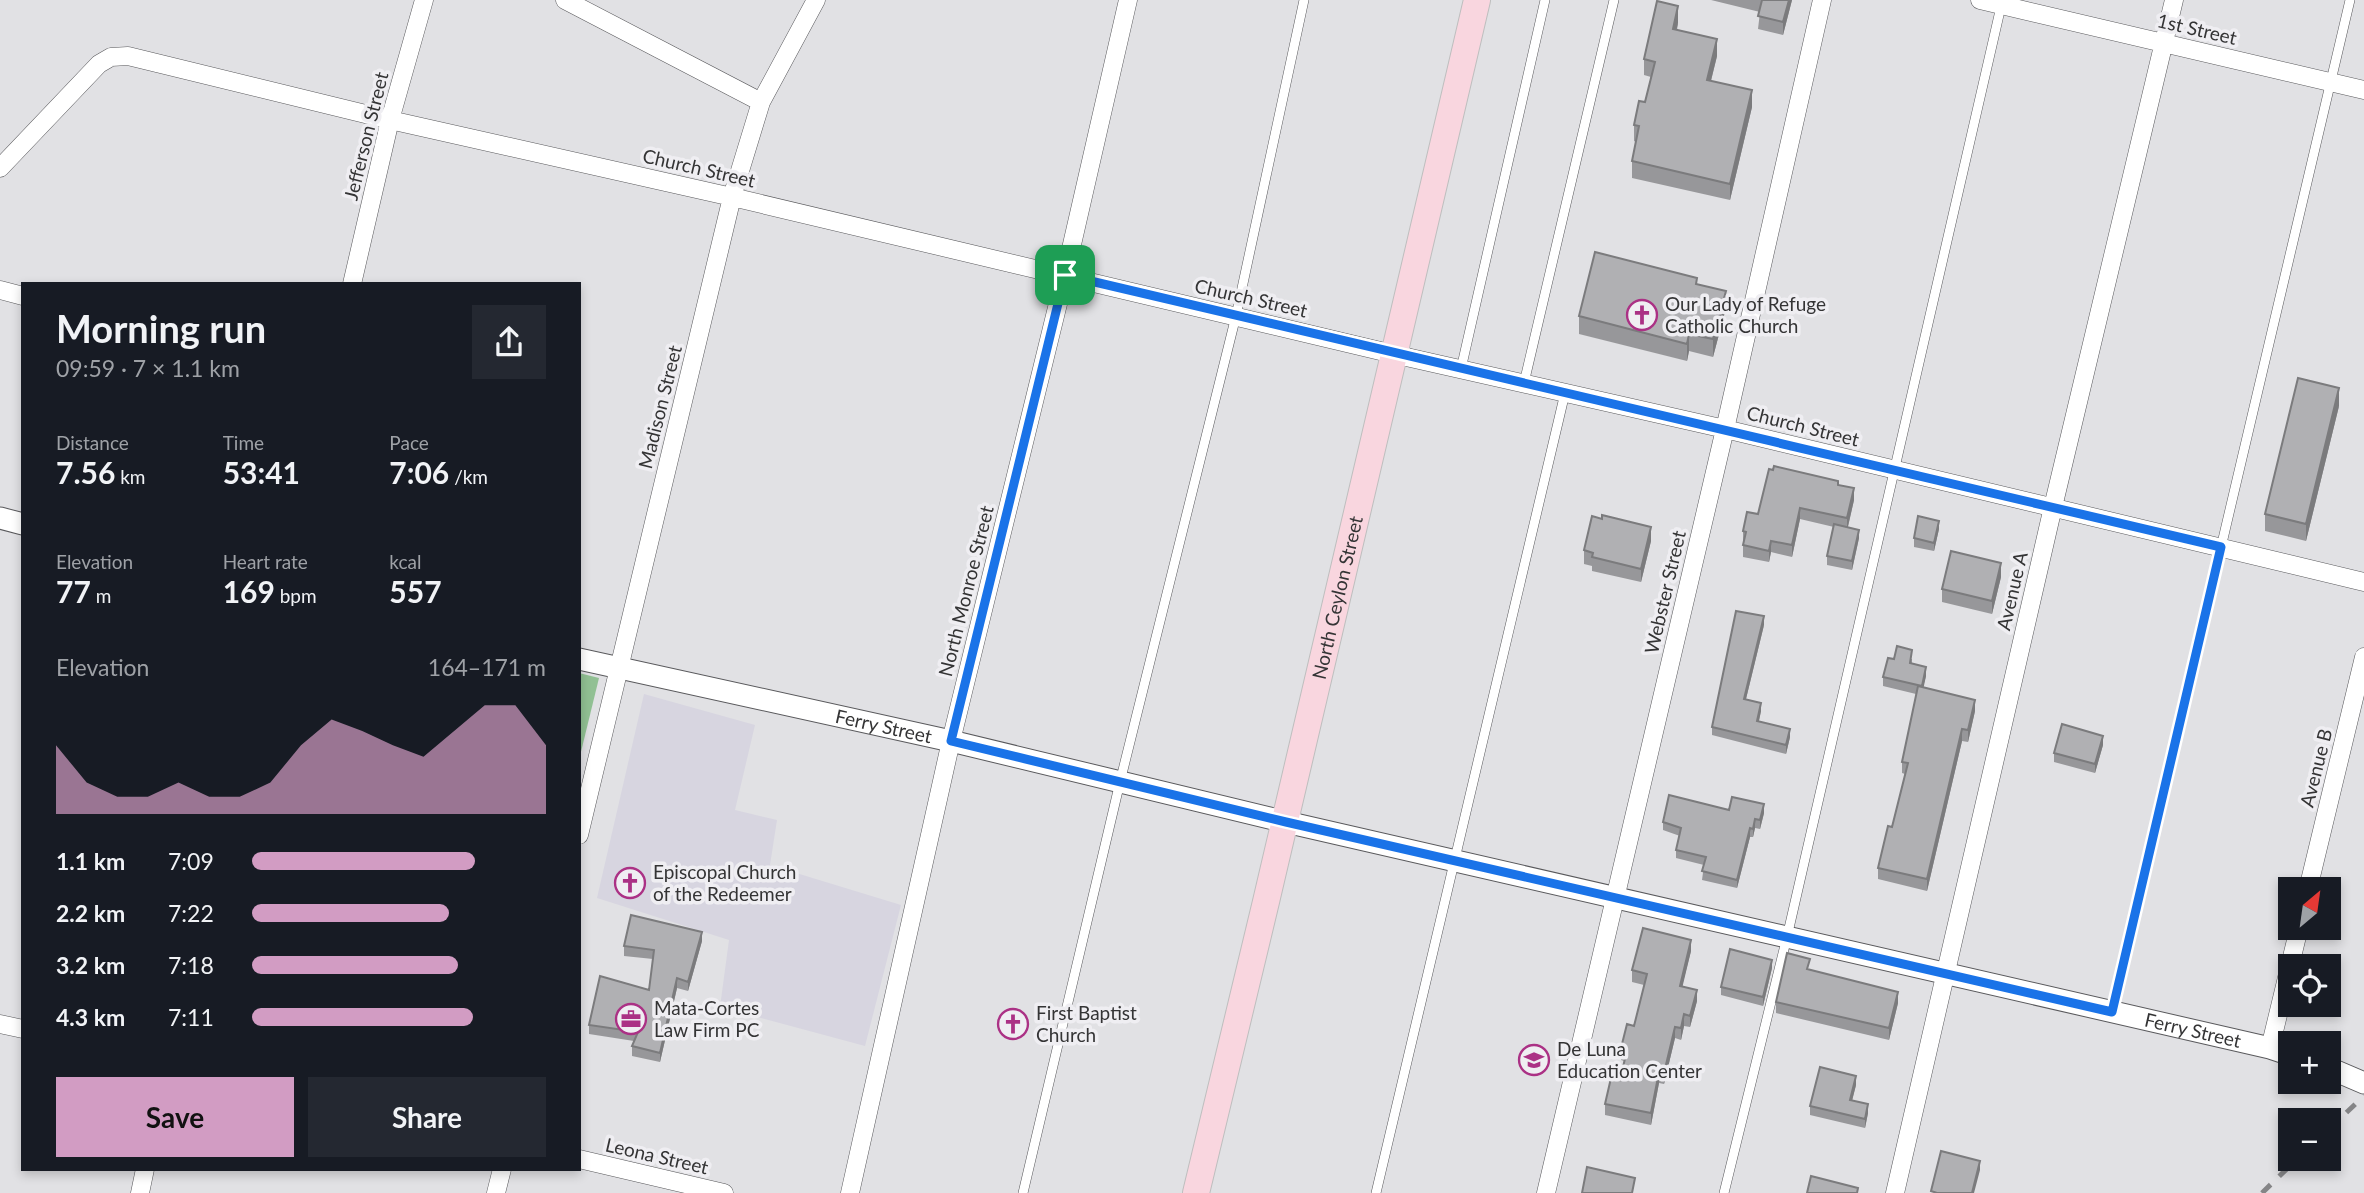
<!DOCTYPE html>
<html lang="en">
<head>
<meta charset="utf-8">
<style>
	body { margin:0; font-family:Lato,sans-serif; background:#242831; color:#f1f3f6; height:100vh; display:flex; flex-direction:column; font-size:26px; white-space:nowrap }
	* { box-sizing:border-box; margin:0 }
	p { font-size:23px; color:#9ea1a6 }
	.icon { flex:none; width:38px; height:38px; fill:none; stroke:currentColor; stroke-width:2; stroke-linecap:round; stroke-linejoin:round }
	.map { position:relative; flex:1; overflow:hidden }
	.details { position:absolute; left:21px; top:282px; width:560px; height:889px; display:flex; flex-direction:column; background:#171b24; border-radius:0px; box-shadow:0 4px 10px #0003 }
	.details>* { flex:none }
	.needle { width:46px; rotate:29deg }
	.fabs { position:absolute; left:2278px; top:877px; display:grid; gap:14px }
	.fabs a { display:grid; place-items:center; width:63px; height:63px; border-radius:0px; background:#171b24; box-shadow:0 4px 10px #0003; font-size:35px }
	.pin { position:absolute; display:grid; place-items:center; width:60px; height:60px; color:#fff; margin:-30px; border-radius:14px; box-shadow:0 4px 10px #0006 }
	.round { display:grid; place-items:center; flex:none; width:74px; height:74px; border-radius:0px; background:#242831 }
	.summary { display:flex; align-items:center; justify-content:space-between; height:119px; padding:0 35px }
	h1 { font-size:38px; font-weight:700; line-height:52px }
	.figures { display:grid; grid-template-columns:repeat(3,1fr); gap:10px; height:119px; padding:7px 35px }
	.figures div { display:grid; align-content:center }
	.figures b { font-size:30px; font-weight:700 }
	.figures small { font-size:19px; font-weight:400 }
	.figures p { font-size:19px }
	.chart { height:196px; padding:14px 35px }
	.chart p { display:flex; justify-content:space-between }
	.chart svg { width:100%; height:126px; margin-top:7px; fill:#d29cc3; opacity:.7 }
	.action { display:flex; gap:14px; margin-top:auto; padding:14px 35px }
	.action a { flex:1; height:80px; border-radius:0px; background:#d29cc3; color:#111; font-size:28px; font-weight:700; line-height:80px; text-align:center }
	.action a+a { background:#242831; color:#f1f3f6 }
	ul { padding:0 35px; list-style:none; font-size:23px }
	li { display:grid; grid-template-columns:112px 84px 1fr; align-items:center; height:52px }
	li i { height:18px; border-radius:9px; background:#d29cc3 }
	.map>svg:first-child { display:block }
</style>
</head>
<body>
<div class="map">
<svg width="2364" height="1193" viewBox="0 0 2364 1193">
	<rect width="100%" height="100%" fill="#e1e1e4"/>
	<path fill="#d7d5e0" d="M644,694l111,31 -20,85 42,10 -7,45 131,40 -36,141 -145,-39 9,-67 -132,-42z"/>
	<path fill="#91c093" d="M579,673l20,5 -20,82z"/>
	<g fill="none" stroke-linecap="round" stroke-linejoin="round">
		<g stroke="#59595c" stroke-width="10">
			<path id="service" d="M1461,369l84,-369
				M1524,383l90,-383
				M2112,1010l238,-1010
				M1023,1193l97,-411 116,-466 68,-316
				M1376,1193l189,-800
				M1724,1193l63,-256 215,-935"/>
		</g>
		<g stroke="#59595c" stroke-width="19">
			<path id="minor" d="M565,0l196,102
				M1980,0l384,90
				M0,168l99,-104 12,-7 17,-1 262,64 342,77 661,157 332,75 639,153
				M352,284l38,-164 34,-120
				M0,290l23,6
				M579,835l153,-638 29,-95 55,-102
				M2308,889l56,-232
				M0,1024l23,5
				M2270,1048l29,-120
				M579,1159l145,34
				M140,1193l5,-24
				M496,1193l6,-24
				M850,1193l101,-452 114,-466 63,-275
				M1546,1193l179,-764 97,-429
				M1895,1193l158,-686 121,-507"/>
		</g>
		<g stroke="#59595c" stroke-width="23">
			<g id="tertiary">
				<path d="M0,518l23,6"/>
				<path id="s1" d="M579,659l372,82 335,81 984,226 21,7"/>
				<path d="M2329,1068l35,15"/>
			</g>
		</g>
		<g stroke="#bebebe" stroke-width="28">
			<g id="primary">
				<path id="s2" d="M1196,1193c97,-397 187,-796 281,-1193"/>
			</g>
		</g>
		<use href="#service" stroke="#fff" stroke-width="9"/>
		<use href="#minor" stroke="#fff" stroke-width="18"/>
		<use href="#tertiary" stroke="#fff" stroke-width="21"/>
		<use href="#primary" stroke="#f9d6df" stroke-width="26"/>
		<path stroke="#858587" stroke-width="5" stroke-dasharray="12 12" stroke-linecap="butt" d="M2329,1129l35,-33
			M2262,1193l36,-35"/>
	</g>
	<path fill="#97979a" d="M1711,0h81l-9,35 -25,-6 2,-17z
		M1678,23l-1,7 40,26 -6,25 41,26 -22,93 -98,-22v-17l4,-19 -2,-1v-16l11,-23 6,-25 -7,-2v-16z
		M1697,284l29,24 -13,49 -24,-6 -2,10 -108,-27v-18z
		M2339,406l-33,135 -41,-10v-17z
		M1838,485l16,15 -6,27 11,11 -7,32 -25,-5v-9l7,-29 -34,-8 -8,38 -21,-5 -2,10 -26,-5v-26l15,-17z
		M1939,529l-5,22 -20,-4v-9z
		M1651,541l-10,41 -49,-11v-5l-8,-2v-14z
		M2001,577l-9,37 -50,-12v-13z
		M1764,625l-18,74 15,12 -2,10 31,16 -4,17 -74,-19v-8z
		M1894,659h18v4l14,13 -3,11 52,24 -7,31 -6,-1 -35,150 -49,-12v-11l14,-41 13,-53 -3,-1v-11l14,-68 -33,-8v-9z
		M2103,745l-8,28 -41,-11v-9z
		M1729,810l35,3 -4,16 -5,-1 -2,9h-3l-13,51 -35,-8 2,-15 -28,-7v-8l4,-14 -17,-6v-8z
		M702,941l-14,50 -11,-3 -17,74 -28,-6v-10l2,-5 -45,-7v-9l60,-35 4,-31 -29,-3v-10z
		M1691,951l-9,35 15,15 -7,26 -6,-1 -3,14 -6,-2 -11,46 -5,-1 -8,42 -46,-10v-11l15,-24 4,-19 -3,-1v-12l13,-22 10,-41 -12,-3v-12z
		M1772,968l-9,38 -42,-11v-8z
		M1810,970l88,33 -9,37 -113,-27v-11z
		M1856,1085l-4,15 16,13 -3,15 -55,-13v-9z"/>
	<path fill="#7b7b7d" d="M1789,0h3l-9,35v-13z
		M1678,6v17l-5,22v-16z
		M1717,39v17l-10,40v-16z
		M1752,90v17l-22,93v-16z
		M1726,291v17l-13,49v-18z
		M1689,334v17l-2,10v-17z
		M2339,388v18l-33,135v-17z
		M1854,488v12l-7,30v-12z
		M1800,508v11l-8,38v-12z
		M1939,521v8l-5,22v-8z
		M1651,527v14l-10,41v-13z
		M1859,530v8l-7,32v-9z
		M1771,541v11l-2,10v-11z
		M2001,563v14l-9,37v-13z
		M1764,616v9l-20,82v-8z
		M1926,667v9l-4,19v-9z
		M1975,700v11l-7,31v-12z
		M1761,703v8l-4,18v-8z
		M1790,729v8l-4,17v-9z
		M1962,729v12l-35,150v-12z
		M2103,736v9l-8,28v-9z
		M1764,804v9l-4,16v-9z
		M1755,819v9l-2,9v-8z
		M1750,828v9l-13,51v-8z
		M702,932v9l-14,50v-9z
		M1691,940v11l-11,46v-11z
		M1772,960v8l-9,38v-9z
		M677,978v10l-17,74v-9z
		M1697,990v11l-7,26v-11z
		M1898,992v11l-9,37v-12z
		M1684,1014v12l-3,14v-12z
		M1675,1027v11l-11,46v-11z
		M1659,1072v11l-8,42v-12z
		M1856,1076v9l-6,24v-9z
		M1868,1104v9l-3,15v-9z
		M1980,1161v9l-6,23h-2z"/>
	<path fill="#b0b0b3" stroke="#7b7b7d" stroke-width="2" d="M1762,0h27l-6,22 -25,-6z
		M1657,1l21,5 -5,23 44,10 -10,41 45,10 -22,94 -98,-23 7,-35 -5,-1 5,-24 6,1 10,-40 -11,-3z
		M1595,252l102,26 -1,6 30,7 -13,48 -24,-5 -2,10 -108,-28z
		M2298,378l41,10 -33,136 -41,-10z
		M1774,466l64,15v4l16,3 -7,30 -47,-10 -8,37 -21,-4 -2,10 -26,-6 3,-13 -3,-1 4,-19 11,2 11,-45 4,1z
		M1602,515l49,12 -10,42 -49,-12 1,-4 -9,-3 8,-34 10,3z
		M1918,516l21,5 -5,22 -20,-5z
		M1834,524l25,6 -7,31 -25,-5z
		M1951,551l50,12 -9,38 -50,-12z
		M1736,611l28,5 -20,83 17,4 -4,18 33,8 -4,16 -74,-18z
		M1897,646l15,4 -2,13 16,4 -4,19 -39,-9 5,-19 6,1z
		M1918,686l57,14 -7,30 -6,-1 -35,150 -49,-11 10,-42 4,1 16,-64 -6,-1z
		M2062,724l41,12 -8,28 -41,-11z
		M1669,795l60,15 3,-13 32,7 -4,16 -5,-1 -2,10 -3,-1 -13,52 -35,-9 4,-14 -30,-7 5,-22 -18,-6z
		M631,915l71,17 -14,50 -11,-4 -17,75 -28,-7 6,-14 -49,-7 11,-49 49,14 5,-40 -30,-4z
		M1643,928l48,12 -11,46 17,4 -7,26 -6,-2 -3,14 -6,-1 -11,46 -5,-1 -8,41 -46,-9 6,-26 9,2 7,-30 -6,-2 6,-24 7,2 13,-52 -15,-4z
		M1730,949l42,11 -9,37 -42,-10z
		M1787,953l23,6 -3,10 91,23 -9,36 -113,-26z
		M1820,1067l36,9 -6,24 18,4 -3,15 -55,-13z
		M1941,1151l39,10 -8,32h-35l-6,-2z
		M1587,1167l48,11 -3,15h-50z
		M1811,1176l47,12 -1,5h-50z"/>
	<g fill="none" stroke-linecap="round" stroke-linejoin="round">
		<g stroke="#fff" stroke-width="14">
			<path id="route" d="M1065,275l1156,272 -109,465 -826,-190 -335,-81z"/>
		</g>
		<use href="#route" stroke="#1a73e8" stroke-width="9"/>
	</g>
	<defs>
		<g id="church-ring" transform="scale(1.575)"><circle r="9.5" fill="#efeef2" stroke="#ab3185" stroke-width="1.5"/><path d="M-1.2-6h2.4v3.5h3.3v2.4h-3.3V6h-2.4V-.1h-3.3v-2.4h3.3Z" fill="#ab3185"/></g>
		<g id="office-ring" transform="scale(1.575)"><circle r="9.5" fill="#efeef2" stroke="#ab3185" stroke-width="1.5"/><path d="M-6-3h4V-5.5h4V-3h4V5H-6ZM-1-4.5V-3h2v-1.5ZM-6 0V1H6V0Z" fill="#ab3185"/></g>
		<g id="school-ring" transform="scale(1.575)"><circle r="9.5" fill="#efeef2" stroke="#ab3185" stroke-width="1.5"/><path d="M0-5L7-2L0 1L-7-2ZM-4 1L0 2.5L4 1V4Q0 6-4 4Z" fill="#ab3185"/></g>
	</defs>
	<g fill-rule="evenodd">
		<use href="#church-ring" x="1642" y="315"/>
		<use href="#church-ring" x="630" y="883"/>
		<use href="#office-ring" x="631" y="1019"/>
		<use href="#church-ring" x="1013" y="1024"/>
		<use href="#school-ring" x="1534" y="1060"/>
	</g>
	<g text-anchor="middle" stroke-width="7" stroke-linejoin="round" paint-order="stroke">
		<g font-size="19" fill="#343435" stroke="#efeef2">
			<text transform="translate(2197 29) rotate(13)" y="7">1st Street</text>
			<text transform="translate(366 136) rotate(-76)" y="7">Jefferson Street</text>
			<text transform="translate(699 168) rotate(13)" y="7">Church Street</text>
			<text transform="translate(1251 298) rotate(13)" y="7">Church Street</text>
			<text transform="translate(660 407) rotate(-76)" y="7">Madison Street</text>
			<text transform="translate(1803 426) rotate(14)" y="7">Church Street</text>
			<text transform="translate(966 591) rotate(-76)" y="7">North Monroe Street</text>
			<text transform="translate(2012 591) rotate(-77)" y="7">Avenue A</text>
			<text transform="translate(1665 592) rotate(-77)" y="7">Webster Street</text>
			<text dy="7" stroke="none"><textPath href="#s2" startOffset="612">North Ceylon Street</textPath></text>
			<text dy="7" stroke="none"><textPath href="#s1" startOffset="312">Ferry Street</textPath></text>
			<text transform="translate(2316 768) rotate(-76)" y="7">Avenue B</text>
			<text dy="7" stroke="none"><textPath href="#s1" startOffset="1656">Ferry Street</textPath></text>
			<text transform="translate(657 1156) rotate(13)" y="7">Leona Street</text>
		</g>
		<g font-size="19" fill="#343435" stroke="#efeef2" text-anchor="start">
			<text x="1665" y="311">Our Lady of Refuge<tspan x="1665" dy="22">Catholic Church</tspan></text>
			<text x="653" y="879">Episcopal Church<tspan x="653" dy="22">of the Redeemer</tspan></text>
			<text x="654" y="1015">Mata-Cortes<tspan x="654" dy="22">Law Firm PC</tspan></text>
			<text x="1036" y="1020">First Baptist<tspan x="1036" dy="22">Church</tspan></text>
			<text x="1557" y="1056">De Luna<tspan x="1557" dy="22">Education Center</tspan></text>
		</g>
	</g>
</svg>
<div class="fabs">
<a><svg class="needle" viewBox="-14 -14 28 28"><path d="M0-13l5 13h-10z" fill="#e53935"/><path d="M0 13l5-13h-10z" fill="#9ea1a6"/></svg></a>
<a><svg class="icon" aria-label="locate" viewBox="0 0 24 24"><circle cx="12" cy="12" r="6"/><path d="M12 2v4M12 18v4M2 12h4M18 12h4"/></svg></a>
<a>+</a>
<a>−</a>
</div>
<div class="pin" style="left:1065px;top:275px;background:#1e9e55"><svg class="icon" aria-label="arrive" viewBox="0 0 24 24"><path d="M6 21V4h12l-3 4 3 4H6"/></svg></div>
<section class="details">
<div class="summary"><div><h1>Morning run</h1><p>09:59 · 7 × 1.1 km</p></div><a class="round"><svg class="icon" aria-label="share" viewBox="0 0 24 24"><path d="M12 15V3M7 8l5-5 5 5M5 13v7h14v-7"/></svg></a></div>
<div class="figures">
<div><p>Distance</p><b>7.56<small> km</small></b></div>
<div><p>Time</p><b>53:41</b></div>
<div><p>Pace</p><b>7:06<small> /km</small></b></div>
</div>
<div class="figures">
<div><p>Elevation</p><b>77<small> m</small></b></div>
<div><p>Heart rate</p><b>169<small> bpm</small></b></div>
<div><p>kcal</p><b>557</b></div>
</div>
<div class="chart"><p><span>Elevation</span>164–171 m</p>
<svg viewBox="0 0 160 44" preserveAspectRatio="none"><path d="M0 44V20L10 33L20 38L30 38L40 33L50 38L60 38L70 33L80 20L90 11L100 15L110 20L120 24L130 15L140 6L150 6L160 20V44z"/></svg>
</div>
<ul>
<li><b>1.1 km</b>7:09<i style="width:76%"></i></li>
<li><b>2.2 km</b>7:22<i style="width:67%"></i></li>
<li><b>3.2 km</b>7:18<i style="width:70%"></i></li>
<li><b>4.3 km</b>7:11<i style="width:75%"></i></li>
</ul>
<div class="action"><a>Save</a><a>Share</a></div>
</section>
</div>
</body>
</html>
